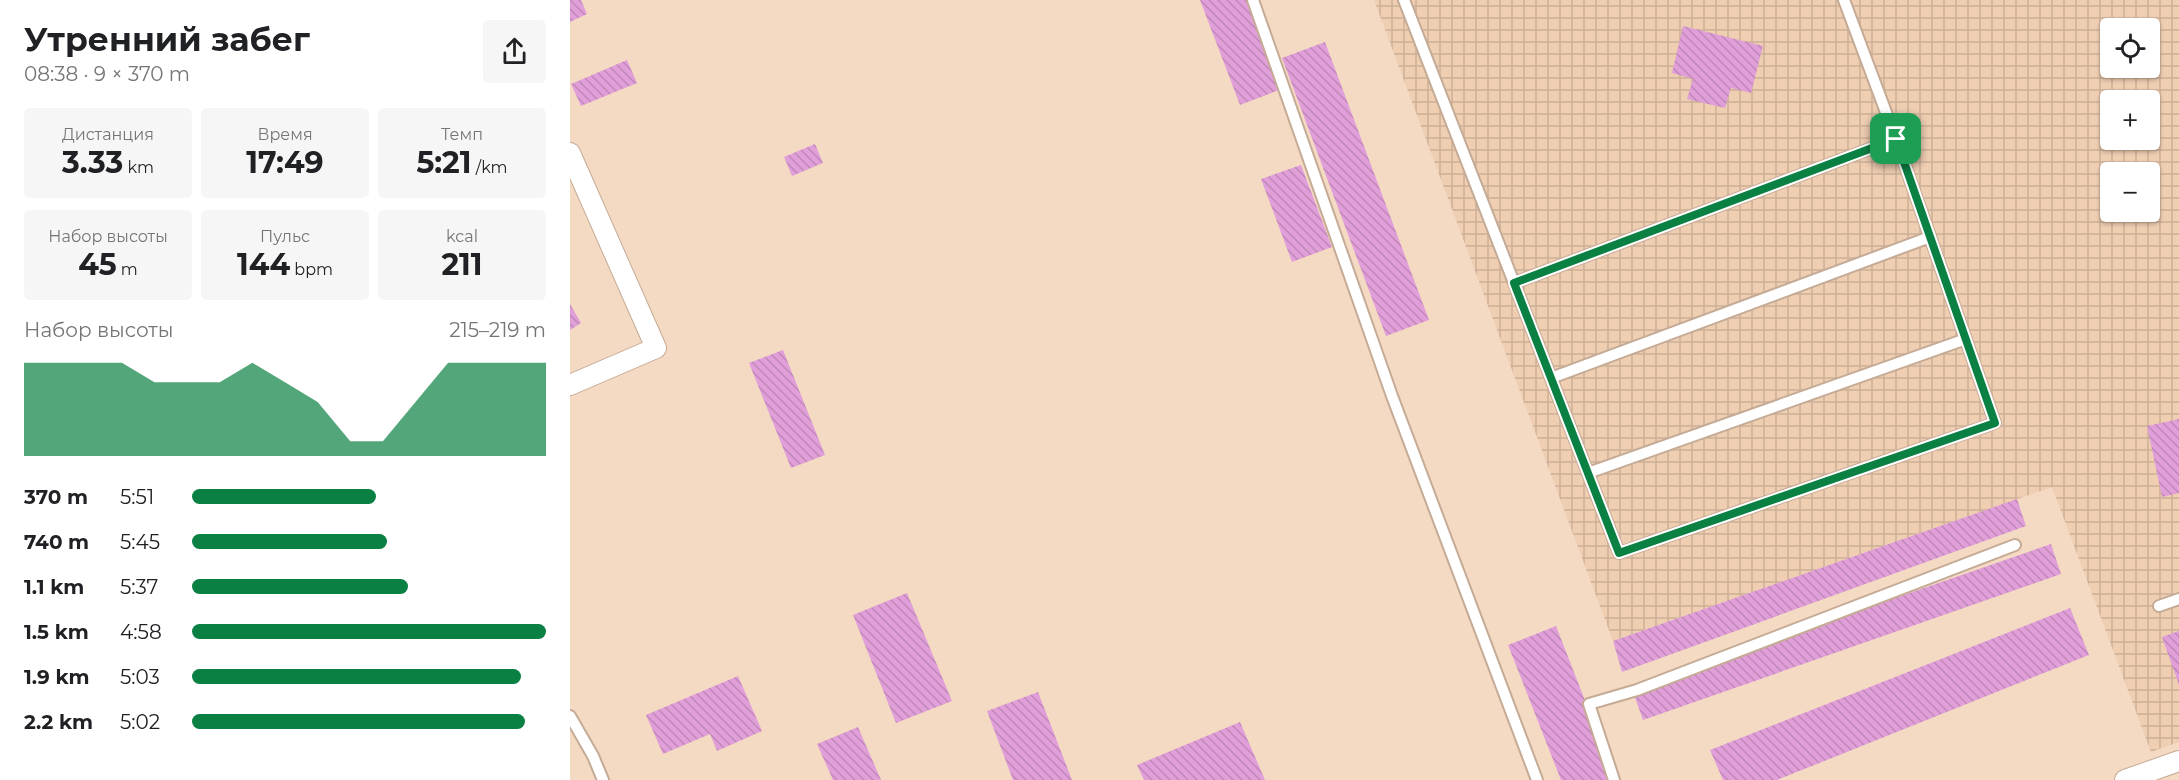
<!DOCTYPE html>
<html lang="ru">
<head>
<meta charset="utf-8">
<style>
	body { margin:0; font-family:Montserrat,sans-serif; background:#f6f6f6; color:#202124; height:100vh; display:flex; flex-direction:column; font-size:22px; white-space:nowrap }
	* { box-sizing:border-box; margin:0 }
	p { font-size:20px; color:#757577 }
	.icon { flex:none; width:33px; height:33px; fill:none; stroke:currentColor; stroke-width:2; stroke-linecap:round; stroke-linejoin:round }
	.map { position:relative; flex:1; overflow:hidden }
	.side { display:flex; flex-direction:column; background:#fff; width:570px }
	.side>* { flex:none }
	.fabs { position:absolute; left:1530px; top:18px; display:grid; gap:12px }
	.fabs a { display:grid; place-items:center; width:60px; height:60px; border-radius:6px; background:#fff; box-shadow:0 2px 4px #0004; font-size:30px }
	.pin { position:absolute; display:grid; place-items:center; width:51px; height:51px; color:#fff; margin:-26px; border-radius:12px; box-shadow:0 3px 9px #0006 }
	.round { display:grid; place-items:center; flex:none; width:63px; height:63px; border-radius:6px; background:#f6f6f6 }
	.summary { display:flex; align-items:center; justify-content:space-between; height:102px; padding:0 24px }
	h1 { font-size:33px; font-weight:700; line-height:45px }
	.figures { display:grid; grid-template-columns:repeat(3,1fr); gap:9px; height:102px; padding:6px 24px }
	.figures div { display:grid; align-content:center; border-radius:6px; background:#f6f6f6; text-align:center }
	.figures b { font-size:30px; font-weight:700 }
	.figures small { font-size:16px; font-weight:400 }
	.figures p { font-size:16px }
	.chart { height:168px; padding:12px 24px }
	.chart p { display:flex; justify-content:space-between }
	.chart svg { width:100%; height:108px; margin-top:6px; fill:#0b8043; opacity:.7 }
	ul { padding:0 24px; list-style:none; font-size:20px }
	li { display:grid; grid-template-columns:96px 72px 1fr; align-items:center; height:45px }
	li i { height:15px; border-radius:8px; background:#0b8043 }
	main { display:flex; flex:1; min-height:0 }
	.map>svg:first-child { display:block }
</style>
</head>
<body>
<main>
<section class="side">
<div class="summary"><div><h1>Утренний забег</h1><p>08:38 · 9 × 370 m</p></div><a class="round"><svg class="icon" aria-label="share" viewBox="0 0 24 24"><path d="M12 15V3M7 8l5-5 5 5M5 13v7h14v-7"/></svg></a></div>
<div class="figures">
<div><p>Дистанция</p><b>3.33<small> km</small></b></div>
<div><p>Время</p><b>17:49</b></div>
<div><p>Темп</p><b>5:21<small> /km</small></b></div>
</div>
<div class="figures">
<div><p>Набор высоты</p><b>45<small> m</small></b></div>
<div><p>Пульс</p><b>144<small> bpm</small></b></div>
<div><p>kcal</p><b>211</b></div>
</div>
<div class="chart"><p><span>Набор высоты</span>215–219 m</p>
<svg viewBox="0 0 160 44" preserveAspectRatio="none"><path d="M0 44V6L10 6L20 6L30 6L40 14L50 14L60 14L70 6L80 14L90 22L100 38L110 38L120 22L130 6L140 6L150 6L160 6V44z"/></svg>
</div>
<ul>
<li><b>370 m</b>5:51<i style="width:52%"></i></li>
<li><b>740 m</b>5:45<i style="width:55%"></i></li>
<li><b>1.1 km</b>5:37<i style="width:61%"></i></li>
<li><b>1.5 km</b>4:58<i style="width:100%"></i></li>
<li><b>1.9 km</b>5:03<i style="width:93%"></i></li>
<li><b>2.2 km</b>5:02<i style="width:94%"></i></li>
</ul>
</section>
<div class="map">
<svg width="1609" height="780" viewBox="0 0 1609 780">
	<defs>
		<pattern id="industrial-grid" width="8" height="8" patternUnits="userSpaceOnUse" patternTransform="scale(1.5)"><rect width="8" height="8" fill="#efceb2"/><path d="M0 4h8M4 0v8" fill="none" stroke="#cdb098"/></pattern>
		<pattern id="building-back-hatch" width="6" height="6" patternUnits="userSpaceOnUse" patternTransform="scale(1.5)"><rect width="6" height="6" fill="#e09fd9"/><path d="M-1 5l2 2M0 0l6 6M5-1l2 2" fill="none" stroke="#c088b9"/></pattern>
	</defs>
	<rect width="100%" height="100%" fill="#f5dac3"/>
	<path fill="url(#industrial-grid)" fill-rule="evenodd" d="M804,0h805v742l-28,10 -99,-265 -439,154zM1540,28h40v40h-40zM1540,100h40v40h-40zM1540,172h40v40h-40z"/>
	<path fill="url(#building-back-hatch)" d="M0,0h11l6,14 -17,8z
		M630,0h51l33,88 -44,17z
		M1113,26l80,20 -12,47 -20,-5 -6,20 -38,-9 6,-20 -21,-6z
		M755,42l104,278 -43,16 -104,-278z
		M57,60l10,23 -56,23 -10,-22z
		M245,144l8,19 -31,13 -8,-19z
		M731,165l31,82 -40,15 -31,-83z
		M0,304l11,19 -11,7z
		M213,350l42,105 -34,13 -42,-105z
		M1609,419v74l-17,4 -15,-71z
		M1447,499l9,27 -404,146 -9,-31z
		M1481,544l10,30 -418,146 -11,-31z
		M337,593l45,108 -56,22 -43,-108z
		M1500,608l19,47 -312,125h-54l-13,-30z
		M986,626l60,154h-55l-53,-135z
		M1609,631v54l-17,-48z
		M168,676l24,55 -45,20 -7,-17 -47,20 -17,-39z
		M468,692l34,88h-59l-26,-69z
		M670,722l25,58h-121l-7,-15z
		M288,727l23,53h-48l-16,-36z"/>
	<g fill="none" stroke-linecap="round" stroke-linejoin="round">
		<g stroke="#c5ab95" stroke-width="14">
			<path id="service" d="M683,0l139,396 145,384
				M834,0l215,553 376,-130 -99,-284 -52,-139
				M944,283l382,-144
				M981,378l379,-141
				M1018,473l378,-134
				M1589,606l20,-7
				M0,716l23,40 10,24
				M1044,780l-25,-76 48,-14 378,-145"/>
		</g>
		<g stroke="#c5ab95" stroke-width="22">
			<path id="minor" d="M0,153l86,195 -86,37
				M1555,780l54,-19"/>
		</g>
		<use href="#service" stroke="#fff" stroke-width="10"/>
		<use href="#minor" stroke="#fff" stroke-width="20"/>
	</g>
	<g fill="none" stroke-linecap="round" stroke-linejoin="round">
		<g stroke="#fff" stroke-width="12">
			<path id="route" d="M1326,139l99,284 -376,130 -105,-270z"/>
		</g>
		<use href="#route" stroke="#0b8043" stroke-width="8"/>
	</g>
</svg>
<div class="fabs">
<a><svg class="icon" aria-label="locate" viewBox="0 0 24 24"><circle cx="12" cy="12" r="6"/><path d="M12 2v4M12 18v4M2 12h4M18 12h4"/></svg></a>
<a>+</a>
<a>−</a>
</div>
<div class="pin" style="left:1326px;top:139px;background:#1e9e55"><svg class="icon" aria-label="arrive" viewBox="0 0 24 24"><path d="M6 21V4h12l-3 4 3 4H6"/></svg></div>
</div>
</main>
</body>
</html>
